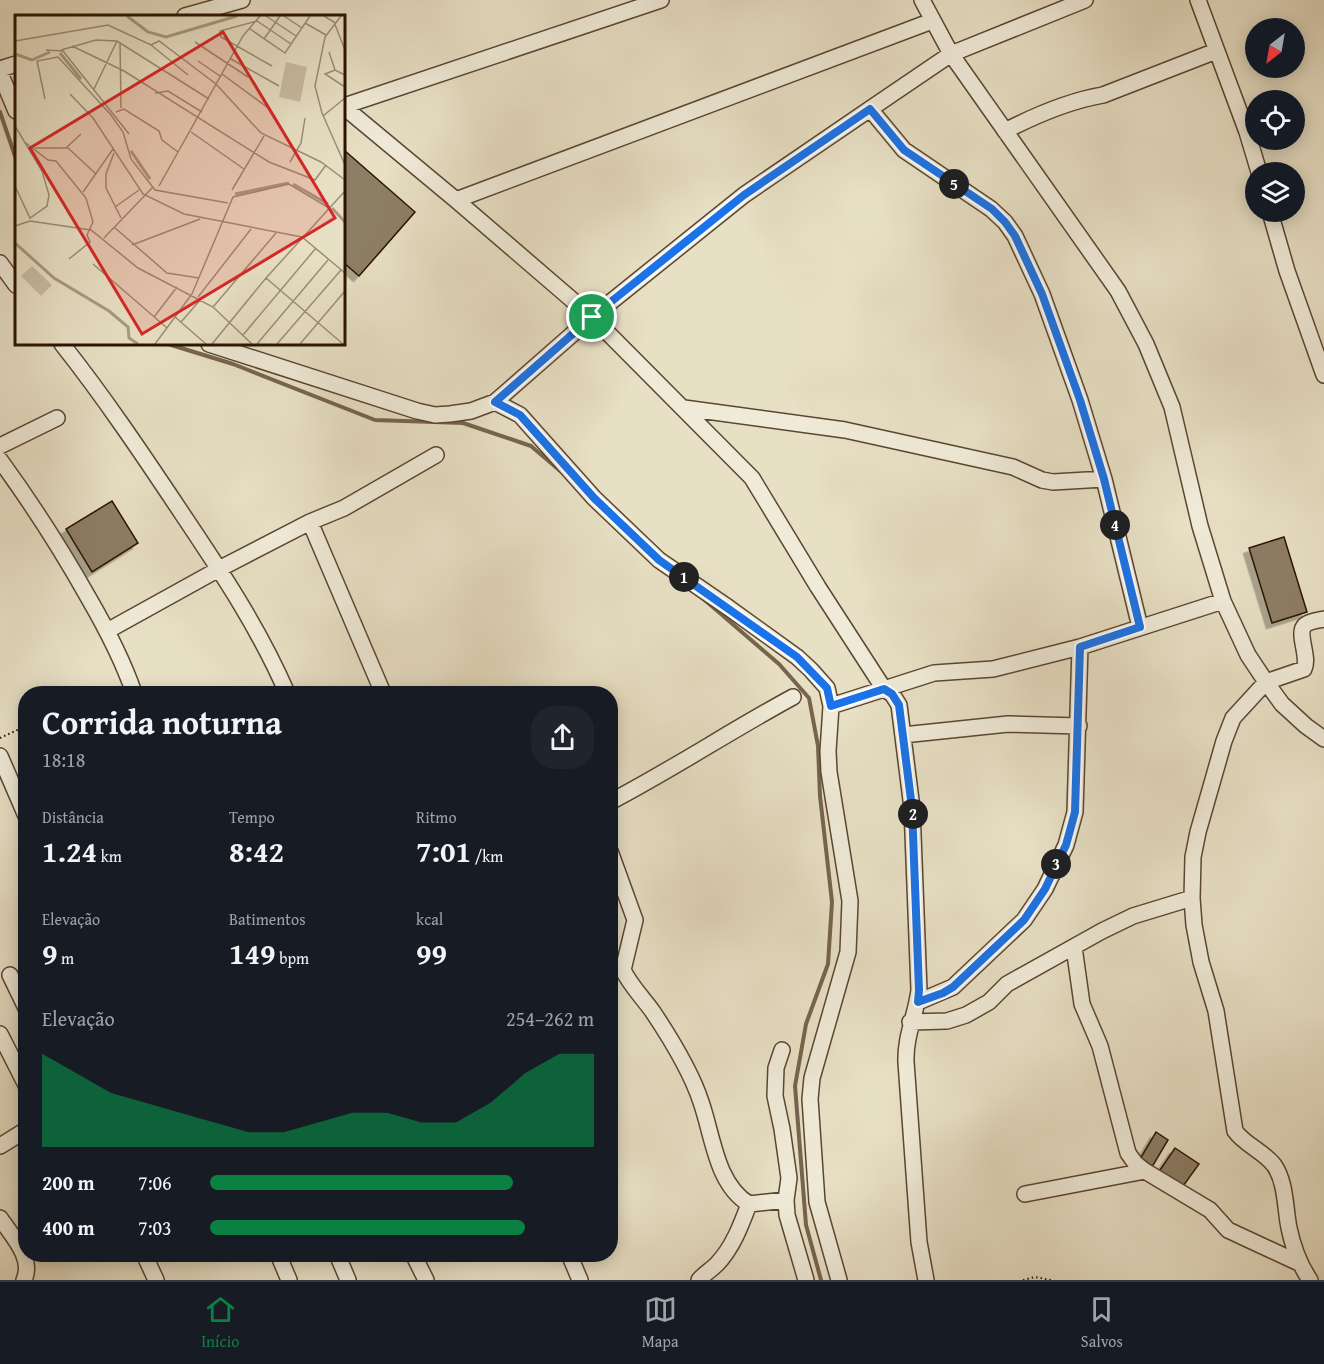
<!DOCTYPE html>
<html lang="pt">
<head>
<meta charset="utf-8">
<style>
	body { margin:0; font-family:"Gentium Book Plus",serif; background:#20242c; color:#f1f3f6; height:100vh; display:flex; flex-direction:column; font-size:22px; white-space:nowrap }
	* { box-sizing:border-box; margin:0 }
	p { font-size:20px; color:#9ea1a6 }
	.icon { flex:none; width:33px; height:33px; fill:none; stroke:currentColor; stroke-width:2; stroke-linecap:round; stroke-linejoin:round }
	.map { position:relative; flex:1; overflow:hidden }
	.side { position:absolute; left:18px; top:686px; width:600px; height:576px; display:flex; flex-direction:column; background:#171b24; border-radius:24px; box-shadow:0 3px 15px #0003 }
	.side>* { flex:none }
	.needle { width:39px; rotate:211deg }
	.fabs { position:absolute; left:1245px; top:18px; display:grid; gap:12px }
	.fabs a { display:grid; place-items:center; width:60px; height:60px; border-radius:50%; background:#171b24; box-shadow:0 3px 15px #0003; font-size:30px }
	.pin { position:absolute; display:grid; place-items:center; width:51px; height:51px; color:#fff; margin:-26px; border:3px solid #fff; border-radius:50%; box-shadow:0 2px 6px #0007 }
	.km { position:absolute; width:30px; height:30px; margin:-15px; border-radius:50%; background:#222; color:#fff; font-size:16px; line-height:30px; text-align:center }
	.round { display:grid; place-items:center; flex:none; width:63px; height:63px; border-radius:24px; background:#20242c }
	.headline { display:flex; align-items:center; justify-content:space-between; height:102px; padding:0 24px }
	h1 { font-size:33px; font-weight:600; line-height:45px }
	.figures { display:grid; grid-template-columns:repeat(3,1fr); gap:9px; height:102px; padding:6px 24px }
	.figures div { display:grid; align-content:center }
	.figures b { font-size:30px; font-weight:600 }
	.figures small { font-size:16px; font-weight:400 }
	.figures p { font-size:16px }
	.chart { height:168px; padding:12px 24px }
	.chart p { display:flex; justify-content:space-between }
	.chart svg { width:100%; height:108px; margin-top:6px; fill:#0b8043; opacity:.7 }
	ul { padding:0 24px; list-style:none; font-size:20px }
	li { display:grid; grid-template-columns:96px 72px 1fr; align-items:center; height:45px }
	li i { height:15px; border-radius:8px; background:#0b8043 }
	.menu { display:flex; justify-content:space-around; align-items:center; height:84px; border-top:2px solid #363941; background:#171b24; font-size:16px; color:#9ea1a6 }
	.menu a { display:grid; justify-items:center; gap:3px }
	.menu .on { color:#0b8043 }
	.map>svg:first-child { display:block }
</style>
</head>
<body>
<div class="map">
<svg width="1324" height="1280" viewBox="0 0 1324 1280">
	<defs>
		<filter id="shadow"><feDropShadow dx="-5.5" dy="5.5" stdDeviation="0" flood-color="#0004"/></filter>
	</defs>
	<rect width="100%" height="100%" fill="#e8e0c5"/>
	<filter id="stains"><feTurbulence type="fractalNoise" baseFrequency=".00333" numOctaves="4"/><feColorMatrix values="0 0 0 0 .2 0 0 0 0 .09 0 0 0 0 .02 0 0 0 .5 -.17"/></filter>
	<radialGradient id="worn" r=".72"><stop offset=".6" stop-color="#630" stop-opacity="0"/><stop offset="1" stop-color="#630" stop-opacity=".3"/></radialGradient>
	<g fill="none" stroke-linecap="round" stroke-linejoin="round">
		<path stroke="#76644e" stroke-width="4" d="M0,112l16,47
			M168,344l65,20 142,56 88,3 68,23 34,29
			M700,596l79,68 30,34 9,48 2,50 12,106 -4,62 -22,60 -11,62 11,139 15,55"/>
	</g>
	<path fill="#8d7e66" stroke="#2b1300" stroke-width="1.5" filter="url(#shadow)" d="M344,150l71,62 -56,64 -15,-13z
		M112,501l26,42 -46,29 -26,-43z
		M1284,537l23,75 -35,11 -23,-75z
		M1156,1132l12,8 -16,27 -12,-8z
		M1175,1148l24,16 -18,25 -23,-16z"/>
	<g fill="none" stroke-linecap="round" stroke-linejoin="round">
		<g stroke="#5a4631" stroke-width="18">
			<path id="minor" d="M922,0l29,54 167,237 28,53 26,63 28,119 23,75 25,54 18,27 16,22 24,22 18,13
				M1198,0l49,132 12,40
				M185,16l57,-16
				M0,69l16,-5
				M0,73l16,38
				M344,106l317,-106
				M344,107l112,93 136,117 160,161 66,109 66,102 8,5 7,11 13,103 7,182c-3,25 -14,46 -13,72l13,180 7,38
				M870,109l34,41 87,59 14,13 10,14 27,58 38,106 24,79 36,148
				M1005,131c31,-16 63,-30 98,-36l113,-44
				M456,200l476,-179
				M1270,212l17,59 37,104
				M0,263l16,22
				M62,344c42,53 81,111 119,168 39,58 78,116 106,181
				M209,344l208,67 18,4 15,-1 21,-3 24,-9 97,-85 152,-122 126,-86 81,-55 134,-54
				M495,402l25,13 74,83 65,62 70,48 68,49 14,13 16,18 4,18 -3,45 1,21 21,129 -2,51 -36,126 -2,21 7,103 22,78
				M684,408l161,22 168,37 29,13 11,2 51,-3
				M0,446l57,-28
				M0,460c32,44 61,89 88,137 18,31 34,61 46,96
				M310,522l73,171
				M107,631l112,-62 91,-47 34,-14 92,-53
				M831,706l103,-33 59,-4 87,-22 143,-46
				M903,735l105,-11 71,2
				M0,756l26,60
				M610,802c63,-33 122,-72 183,-105
				M610,851l25,69 -12,50c7,15 20,28 30,42 16,24 39,62 48,90 12,34 15,82 48,102l37,-4
				M1074,947l8,57 18,42 28,107 7,10 10,8 65,39 18,20 71,33
				M10,975l16,33
				M918,1002l35,-15 71,-67 21,-31 21,-44 9,-33 5,-165
				M910,1022l37,-1 19,-6 23,-13 18,-18 95,-53 31,-15 59,-18
				M0,1034l26,51
				M782,1050l-6,18 -1,28 7,33 7,49 -3,22 1,15 19,65
				M0,1146l26,-16
				M1025,1194l120,-23
				M0,1218c12,18 34,40 24,62
				M144,1254l12,26
				M278,1254l11,26
				M337,1254l11,26
				M413,1254l13,26
				M569,1254l11,26
				M699,1280c5,-6 12,-10 18,-16 16,-17 24,-39 32,-60
				M1310,1280c-11,-16 -17,-33 -21,-52 -4,-20 -3,-46 -15,-63 -11,-14 -29,-20 -39,-34l-19,-120 -15,-49 -7,-37 -2,-27 1,-41 5,-25 26,-91 9,-23 33,-36 38,-13c6,-12 -8,-36 1,-44 4,-4 14,-5 19,-6"/>
		</g>
		<path stroke="#2b1300" stroke-width="2" stroke-dasharray="1.5 3" stroke-linecap="butt" d="M0,738l26,-12
			M1023,1280l12,-3 16,3"/>
		<use href="#minor" stroke="#f0ebd9" stroke-width="15"/>
	</g>
	<g fill="none" stroke-linecap="round" stroke-linejoin="round">
		<g stroke="#fff" stroke-width="12">
			<path id="route" d="M870,109l34,41 88,59 13,13 10,14 27,58 38,106 24,79 36,148 -60,20 -5,165 -9,33 -21,44 -21,31 -71,67 -10,6 -25,9 1,-12 -7,-182 -13,-103 -7,-11 -8,-5 -53,17 -4,-18 -30,-31 -138,-97 -65,-62 -74,-83 -25,-13 97,-85 152,-122z"/>
		</g>
		<use href="#route" stroke="#1a73e8" stroke-width="8"/>
	</g>
	<g transform="translate(15 15)">
		<rect width="330" height="330" fill="#e8e0c5"/>
		<path d="M271,47l21,5 -7,35 -21,-5zM17,251l20,19 -11,11 -20,-20z" fill="#c8bda4"/>
		<path fill="none" stroke="#a89a82" stroke-width="3" d="M112,1l21,16 18,5 71,-21M45,38l21,26M0,39l17,6 18,-8M116,136l19,28M278,169l35,20M220,179l54,-11M317,193l13,14M0,228l39,35 55,33 19,16 1,11 9,6"/>
		<path fill="none" stroke="#9c8e76" stroke-width="1.5" d="M251,1l30,20M269,1l18,12M309,1l10,6 11,28M326,1l-16,21 -10,49 7,27 23,52M290,8l21,12M235,14l35,24 25,-37M249,24l16,-23M0,26l93,-16 43,20 8,-4 57,43 45,49 60,29 24,18M105,27l1,66M180,27l53,35M136,30l37,30M57,31l52,25 145,91 46,18 11,-15M31,35l17,1 66,83M46,35l35,-10 21,1 92,58M314,37l6,18M216,44l48,27M183,46l22,15M257,51l-51,-29 -1,-6 37,-10 34,23M207,59l49,36M330,60l-10,-5 -10,4 20,13M79,74l23,-48M140,78l13,-2 34,21M55,79l23,24 50,76 41,20 118,23 43,36M30,84l-8,-38 21,-4 53,58 12,17 8,27 24,31 73,13M101,97l8,-3 35,22 3,9 16,12M308,101l22,-18M0,111l27,45 7,24 -2,11 -17,12 -15,-32M176,117l53,37M11,128l22,17 8,1 30,37 7,24 -6,13 3,7 -21,17M20,133h33l28,26M51,133l15,-14M99,138l-8,21v14l15,30M275,147l11,-19 4,-25M144,171l84,-150 17,-20M217,175l32,-54M68,177l30,-43M100,192l24,-17M0,211l15,-5 61,9 47,38 75,39 39,37M99,212l53,46 32,5M89,223l48,-50M117,230l68,-26M78,249l74,64M251,263l77,66M183,282l53,-68M198,292l63,-74M139,302l23,-30M160,302l31,27M166,307l20,-23M228,320l73,-87M140,329l37,-50 41,-97 56,-13 40,24M197,329l54,-66 79,-87M242,329l71,-84M262,329l64,-74M285,329l45,-53"/>
		<path fill="#d62828" fill-opacity="0.15" stroke="#d62828" stroke-width="3" d="M208,17l112,186 -193,116 -112,-186z"/>
		<rect width="330" height="330" fill="none" stroke="#2b1300" stroke-width="3"/>
	</g>
	<rect width="100%" height="100%" filter="url(#stains)"/>
	<rect width="100%" height="100%" fill="url(#worn)"/>
</svg>
<div class="fabs">
<a><svg class="needle" viewBox="-14 -14 28 28"><path d="M0-13l5 13h-10z" fill="#e53935"/><path d="M0 13l5-13h-10z" fill="#9ea1a6"/></svg></a>
<a><svg class="icon" aria-label="locate" viewBox="0 0 24 24"><circle cx="12" cy="12" r="6"/><path d="M12 2v4M12 18v4M2 12h4M18 12h4"/></svg></a>
<a><svg class="icon" aria-label="layers" viewBox="0 0 24 24"><path d="M12 4l9 5-9 5-9-5zM3 14l9 5 9-5"/></svg></a>
</div>
<div class="pin" style="left:592px;top:317px;background:#1e9e55"><svg class="icon" aria-label="arrive" viewBox="0 0 24 24"><path d="M6 21V4h12l-3 4 3 4H6"/></svg></div>
<b class="km" style="left:684px;top:577px">1</b>
<b class="km" style="left:913px;top:814px">2</b>
<b class="km" style="left:1056px;top:864px">3</b>
<b class="km" style="left:1115px;top:525px">4</b>
<b class="km" style="left:954px;top:184px">5</b>
<section class="side">
<div class="headline"><div><h1>Corrida noturna</h1><p>18:18</p></div><a class="round"><svg class="icon" aria-label="share" viewBox="0 0 24 24"><path d="M12 15V3M7 8l5-5 5 5M5 13v7h14v-7"/></svg></a></div>
<div class="figures">
<div><p>Distância</p><b>1.24<small> km</small></b></div>
<div><p>Tempo</p><b>8:42</b></div>
<div><p>Ritmo</p><b>7:01<small> /km</small></b></div>
</div>
<div class="figures">
<div><p>Elevação</p><b>9<small> m</small></b></div>
<div><p>Batimentos</p><b>149<small> bpm</small></b></div>
<div><p>kcal</p><b>99</b></div>
</div>
<div class="chart"><p><span>Elevação</span>254–262 m</p>
<svg viewBox="0 0 160 44" preserveAspectRatio="none"><path d="M0 44V6L10 14L20 22L30 26L40 30L50 34L60 38L70 38L80 34L90 30L100 30L110 34L120 34L130 26L140 14L150 6L160 6V44z"/></svg>
</div>
<ul>
<li><b>200 m</b>7:06<i style="width:79%"></i></li>
<li><b>400 m</b>7:03<i style="width:82%"></i></li>
</ul>
</section>
</div>
<nav class="menu">
<a class="on"><svg class="icon" aria-label="home" viewBox="0 0 24 24"><path d="M3 11l9-7 9 7M6 9v11h12V9"/></svg>Início</a>
<a><svg class="icon" aria-label="map" viewBox="0 0 24 24"><path d="M3 6l6-2 6 2 6-2v14l-6 2-6-2-6 2zM9 4v14M15 6v14"/></svg>Mapa</a>
<a><svg class="icon" aria-label="saved" viewBox="0 0 24 24"><path d="M7 4h10v16l-5-4-5 4z"/></svg>Salvos</a>
</nav>
</body>
</html>
